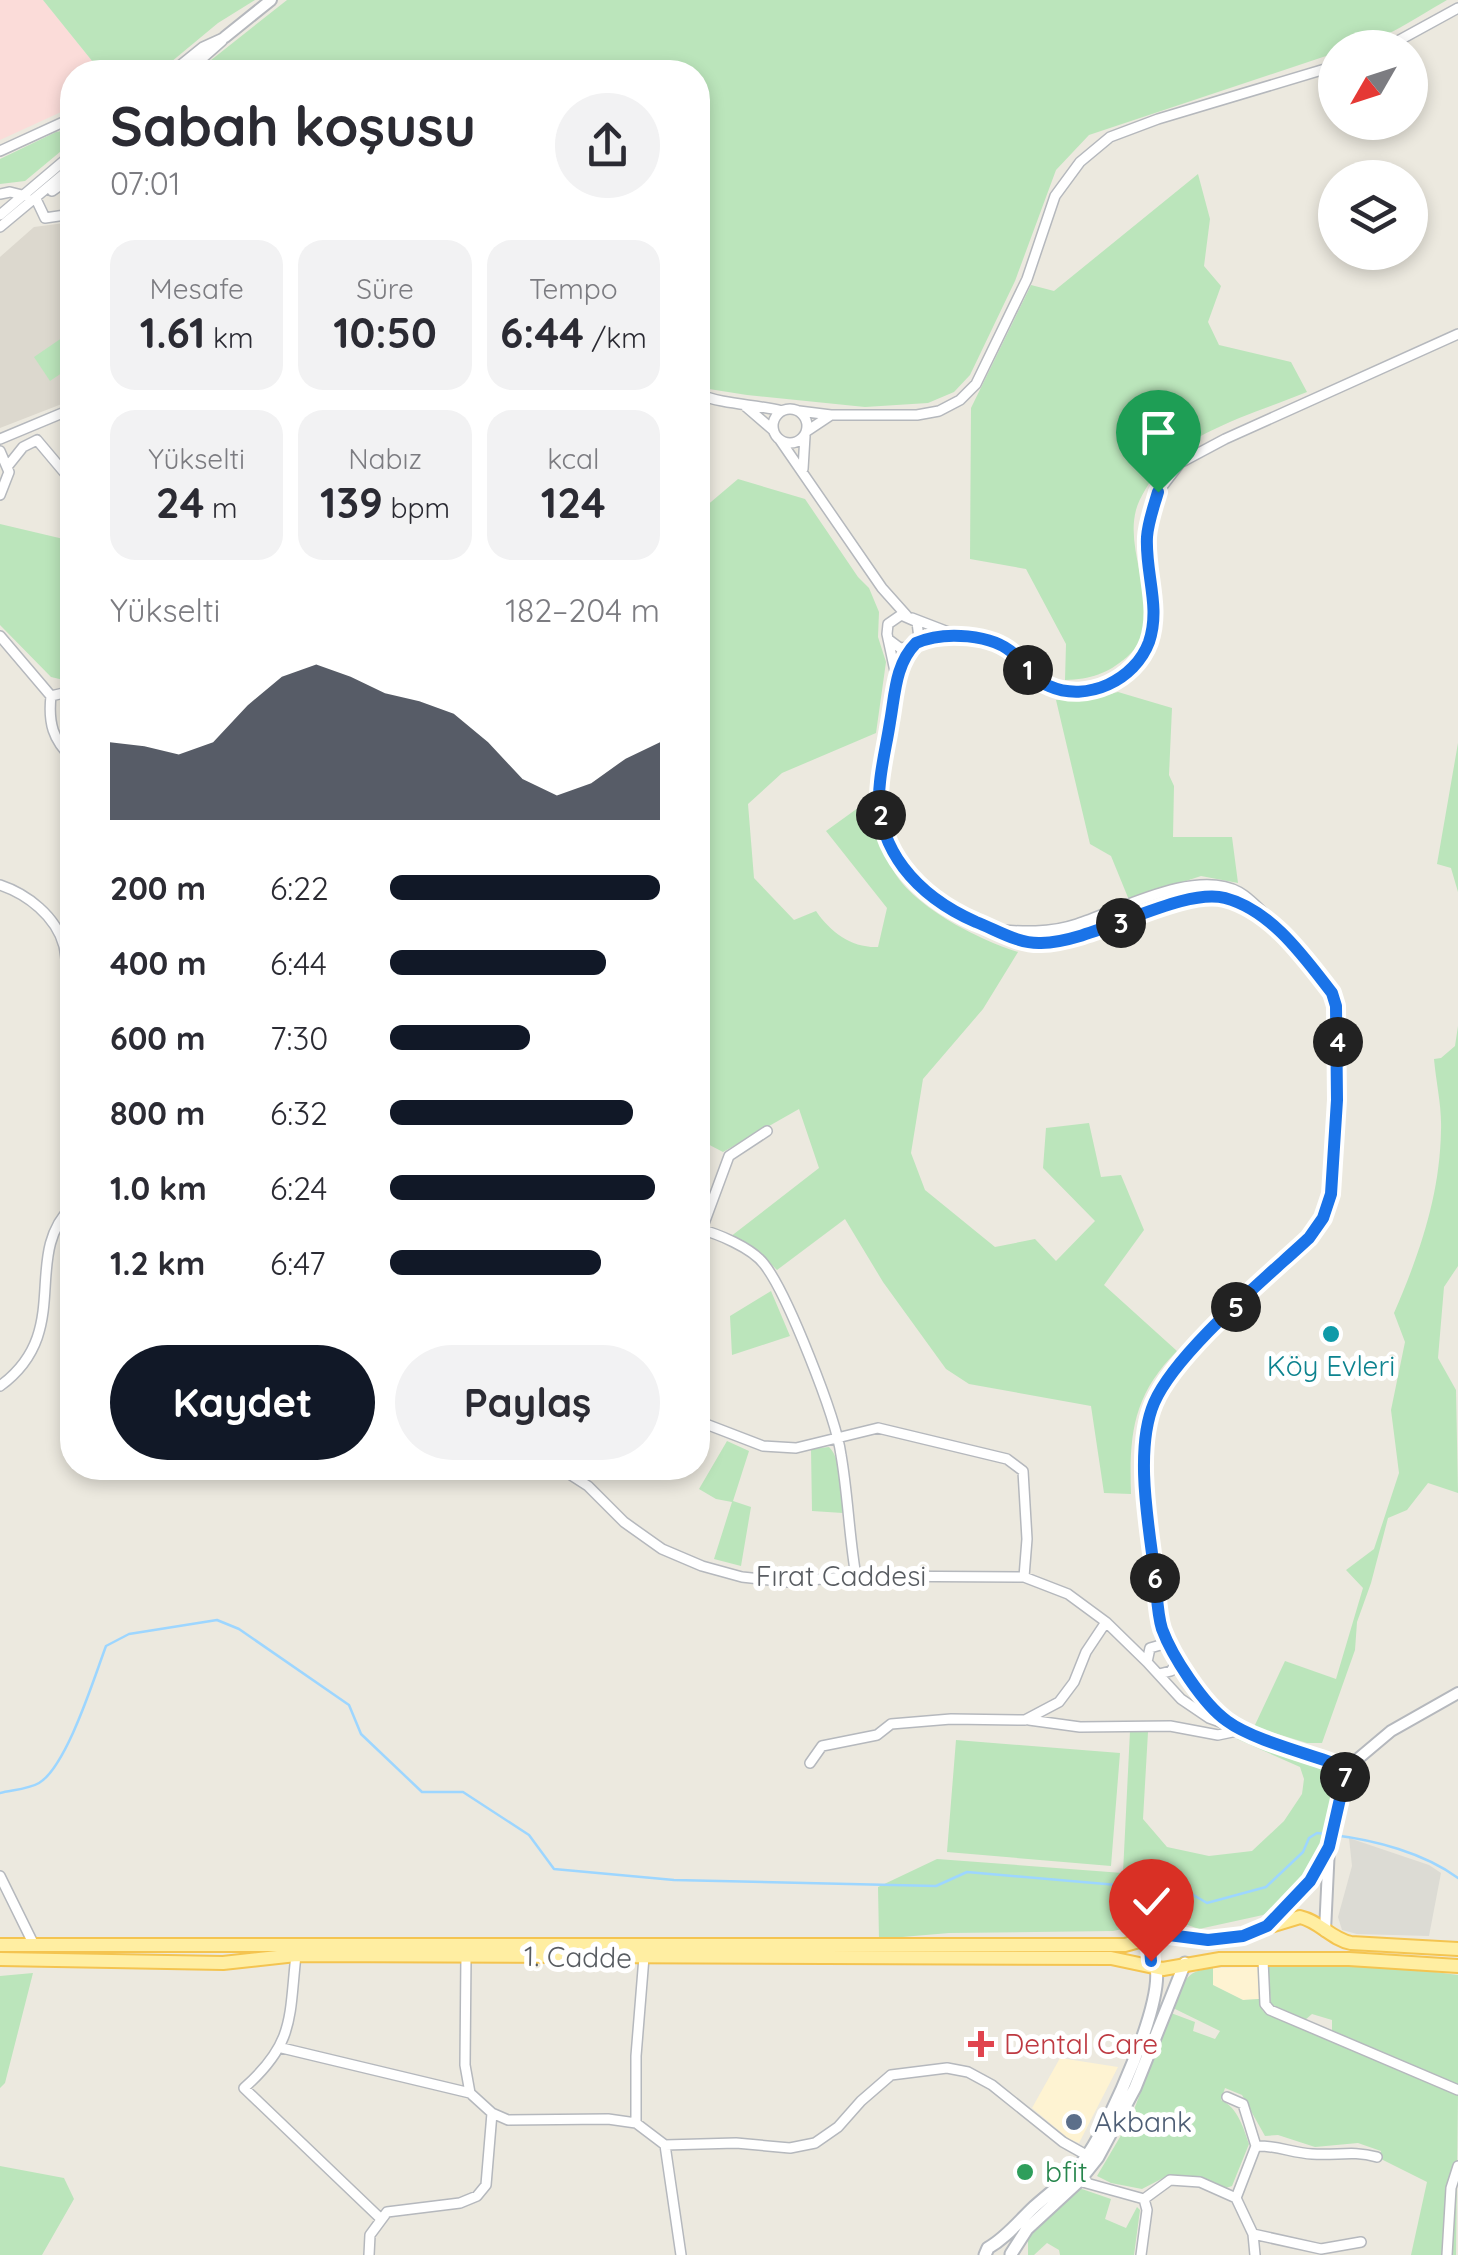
<!DOCTYPE html>
<html lang="tr">
<head>
<meta charset="utf-8">
<style>
	body { margin:0; font-family:Quicksand,sans-serif; background:#f2f2f3; color:#2b2b33; height:100vh; display:flex; flex-direction:column; font-size:38px; white-space:nowrap }
	* { box-sizing:border-box; margin:0 }
	p { font-size:32px; color:#7c7c81 }
	.icon { flex:none; width:55px; height:55px; fill:none; stroke:currentColor; stroke-width:2; stroke-linecap:round; stroke-linejoin:round }
	.map { position:relative; flex:1; overflow:hidden }
	.side { position:absolute; left:60px; top:60px; width:650px; height:1420px; display:flex; flex-direction:column; background:#fff; border-radius:40px; box-shadow:0 5px 15px #0003 }
	.side>* { flex:none }
	.needle { width:65px; rotate:231deg }
	.fabs { position:absolute; left:1318px; top:30px; display:grid; gap:20px }
	.fabs a { display:grid; place-items:center; width:110px; height:110px; border-radius:50%; background:#fff; box-shadow:0 5px 15px #0003; font-size:50px }
	.pin { position:absolute; display:grid; place-items:center; width:85px; height:85px; color:#fff; margin:-102px -42px; border-radius:50% 50% 50% 0; rotate:-45deg; box-shadow:0 0 10px #0007 }
	.pin .icon { rotate:45deg }
	.km { position:absolute; width:50px; height:50px; margin:-25px; border-radius:50%; background:#222; color:#fff; font-size:28px; line-height:50px; text-align:center }
	.round { display:grid; place-items:center; flex:none; width:105px; height:105px; border-radius:52px; background:#f2f2f3 }
	.overview { display:flex; align-items:center; justify-content:space-between; height:170px; padding:0 50px }
	h1 { font-size:55px; font-weight:700; line-height:75px }
	.metrics { display:grid; grid-template-columns:repeat(3,1fr); gap:15px; height:170px; padding:10px 50px }
	.metrics div { display:grid; align-content:center; border-radius:25px; background:#f2f2f3; text-align:center }
	.metrics b { font-size:42px; font-weight:700 }
	.metrics small { font-size:28px; font-weight:400 }
	.metrics p { font-size:28px }
	.chart { height:280px; padding:20px 50px }
	.chart p { display:flex; justify-content:space-between }
	.chart svg { width:100%; height:180px; margin-top:10px; fill:#111827; opacity:.7 }
	.action { display:flex; gap:20px; margin-top:auto; padding:20px 50px }
	.action a { flex:1; height:115px; border-radius:60px; background:#111827; color:#fff; font-size:40px; font-weight:700; line-height:115px; text-align:center }
	.action a+a { background:#f2f2f3; color:#2b2b33 }
	ul { padding:0 50px; list-style:none; font-size:32px }
	li { display:grid; grid-template-columns:160px 120px 1fr; align-items:center; height:75px }
	li i { height:25px; border-radius:12px; background:#111827 }
	.map>svg:first-child { display:block }
</style>
</head>
<body>
<div class="map">
<svg width="1458" height="2255" viewBox="0 0 1458 2255">
	<rect width="100%" height="100%" fill="#ece9df"/>
	<path fill="#fef3d2" d="M1259,1967v32l-16,1 -30,-15v-17z
		M1060,2058l58,9 -39,76 -10,-4 -37,-31z"/>
	<path fill="#dcdbd4" d="M1349,1838l80,27 12,8 -12,63 -72,-2 -15,-4 -4,-13 14,-51z"/>
	<path fill="#dcd8ce" d="M72,222v178l-72,28v-171l34,-30z"/>
	<path fill="#fbdcd9" d="M0,0h43l58,72h-29v35l-72,33z"/>
	<path fill="#bbe5bb" d="M43,0h212l-37,23 -59,49h-58z
		M287,0h1160c-34,19 -72,48 -112,48v5l-246,82 -33,35 -41,111 -45,94 -16,17 -26,11 -63,4 -118,-12 -38,-6 -11,-6v-311h-502z
		M72,129v13l-47,39 -25,3v-25l56,-27z
		M1198,174l12,45 -6,47 17,20 -13,36 11,23 72,17 16,30c-43,18 -122,40 -149,78 -7,10 -19,28 -22,40 -13,48 34,109 -9,147 -20,17 -36,22 -62,23l1,-36 -40,-75 -56,-10 1,-151 60,-123 23,6z
		M72,331v35l-22,15 -16,-24z
		M738,479l67,20 53,78 11,11 10,24 -1,25 8,25 -10,71 -94,40 -34,31 6,74 40,42 22,-9c15,22 36,37 62,36l9,-39 -61,-77 43,-31c7,21 13,46 22,66 18,39 88,74 127,86l-35,57 -60,70 -12,74 14,37 70,57 40,-8 21,22 39,-40 -52,-53 3,-40 43,-5 12,54 20,-2 23,55 -40,55 73,66c-44,44 -48,83 -46,143l-27,-1 -13,-87 -122,-22 -23,-15 -63,-87 -38,-63 -68,51 -19,-19 -28,-14 89,-69 -20,-59 -76,43 -25,-13v-626z
		M0,524l72,17v141l-21,-5 -51,-52z
		M1118,692l54,16 -3,67 5,11 -1,51h59l6,46 -37,-7 -72,24 -18,-44 -21,-12 -34,-144 35,-1z
		M1458,743v149l-7,-24 -14,-4z
		M1458,1026v240l-14,21 -6,71 18,32 2,103 -30,-10 -21,27 -19,8 -17,65 -14,39 -2,28 -33,93h-15l-53,-16 31,-66 51,18 27,-91 -17,-18 28,-21 25,-76 -8,-63 14,-68 -11,-29c26,-60 46,-118 47,-183 1,-23 -5,-48 -7,-71l7,-1 14,-12z
		M771,1291l19,45 -58,19 -2,-39z
		M727,1441l22,10 -16,50 18,6 -10,59 -27,-7 18,-57 -16,-3 -17,-10z
		M829,1447c14,14 12,47 14,66l-31,-2 -1,-62z
		M1133,1729l15,3 -5,87 24,28 42,9 43,-5 32,-30 18,-27 2,-15 -4,-12 -63,-28 2,-3 99,38 -23,92 -24,35 -28,14 -64,14 -28,-10 -58,12 -164,2 -70,6 -1,-52 59,-28 186,14 7,-142z
		M956,1740l164,13 -9,113 -164,-14z
		M1268,1967h128l62,8v111l-126,-55v-11l-20,-6 -7,6 -34,-15z
		M1213,1968v17l30,15 16,-1 4,12 195,83 -2,161h-45l16,-73 -48,-24 2,-7 -23,-8 -43,4 -37,-12 -13,1 -23,-41 -17,-7 -4,12c17,8 22,27 28,44l-17,42 -6,2 -48,-13 -11,1 -25,13 -31,-6 -14,-7 33,-56 41,-107 24,9 -2,9 22,8 5,-8 -47,-23c12,-25 9,-37 40,-40z
		M33,1973l-28,110 -5,5v-112z
		M0,2166l64,12 10,21 -32,56h-42z
		M1079,2188l32,11 -6,20 21,9 11,-21 3,3 -6,45h-74l-1,-5 -12,-7 -13,12h-6v-16l5,-9z"/>
	<g fill="none" stroke-linecap="round" stroke-linejoin="round">
		<path stroke="#9dd6ff" stroke-width="2.5" d="M0,1793c12,-3 29,-4 39,-10 28,-17 55,-105 67,-137l23,-12 88,-14 22,9 110,76 12,29 61,58h41l66,43 25,34 120,11 262,6 31,-14 150,13 61,1 29,17 59,-16 37,-35 6,-14 8,-5 8,1
			M1333,1835c42,5 91,18 125,43"/>
		<g stroke="#b5b8bd" stroke-width="12">
			<path id="minor" d="M1385,48l73,-40
				M172,72l31,-25 22,-10
				M187,72l35,-31
				M0,151l72,-33
				M52,191l20,-14
				M0,194l10,-2 16,4
				M36,199l9,19 27,-4
				M0,215l72,-61
				M0,227l72,-60
				M698,394c27,11 56,10 84,17
				M744,405l29,25
				M773 426a17 17 0 1 1 34 0a17 17 0 1 1-34 0Z
				M799,411l32,4h86l22,-4 21,-11 16,-16 51,-105 28,-83 25,-34 30,-25 48,-18 177,-53
				M807,431l24,-16
				M0,439l72,-30
				M780,440l102,148 25,28
				M0,451l9,21 -9,23
				M7,467l16,-20 14,-7 32,38
				M803,469l2,-33
				M912,618l39,15 51,13 12,7 23,27 32,13 22,-3 32,-11 20,-21 12,-34 -8,-88 11,-44 22,-29 45,-24 233,-105
				M0,636l51,60 21,-5
				M888,639l12,9 11,-1 8,-9 -2,-16 -16,-7 -13,9 -1,10 9,42
				M916,643l33,-9
				M911,647l-14,34 -18,104 3,33 10,32 13,23 27,26 76,38 31,7 45,-8 103,-35 26,-5 18,4 29,15
				M51,696c-3,27 2,44 21,62
				M0,885c27,9 56,31 64,61 3,14 2,26 8,40
				M993,929c29,3 57,4 84,-5 43,-14 118,-56 162,-32 22,12 75,78 93,101l4,13 1,94 -6,94 -8,24 -14,20c-41,38 -136,117 -156,167 -15,38 -7,88 -3,128 5,38 5,77 19,112
				M698,1229c19,4 54,19 66,35 23,29 72,153 77,191 7,40 8,81 15,121
				M702,1229l27,-73 38,-25
				M0,1386c75,-55 20,-129 72,-180
				M698,1421l65,25 33,2 82,-20 129,31 16,12 4,68 -3,38
				M560,1468l28,18 36,36 38,27 40,17 40,11 46,5 68,-6 168,1 44,17 38,28 41,40
				M1177,1657l24,37 25,26
				M1159,1674l12,-3 6,-9 -3,-12 -10,-6 -14,4 -3,14 34,37 28,19 138,50
				M1029,1720l51,7 90,-1 48,9 24,-5
				M810,1763l12,-17 55,-11 14,-11 60,-5 74,1 34,-18 15,-20 12,-30 20,-30
				M0,1876l34,69
				M296,1955c-7,63 -1,88 -52,133l136,130
				M466,1955l-1,110 5,28
				M1263,1960l2,44 5,6 188,80
				M282,2048l188,45 22,20 16,7 100,-1 28,4 29,22
				M1227,2097l16,7 13,42 -20,52 17,36 2,21
				M636,2123v-67l8,-99
				M665,2145l71,-2 54,5 25,-5 23,-16 23,-26 30,-26 56,-7 21,4 24,13 71,57 25,14
				M665,2145l16,110
				M1256,2146c19,-1 37,7 56,8 25,2 40,-4 65,3
				M1079,2181l65,18 26,-19 30,2 36,16
				M1253,2234l68,15 40,-7
				M369,2255l1,-20 17,-23 73,-9 17,-7 9,-11 6,-72
				M1141,2255l6,-45 -3,-11
				M1447,2255l4,-67 7,-22"/>
		</g>
		<g stroke="#b5b8bd" stroke-width="14">
			<path id="tertiary" d="M225,37l46,-37
				M1269,1924l41,-43 16,-28
				M1325,1931l4,-84 18,-79 44,-37 67,-38"/>
		</g>
		<g stroke="#b5b9bf" stroke-width="15">
			<path id="secondary" d="M1011,2254l16,-25 52,-48 19,-24 37,-69 50,-125
				M985,2255l3,-7c18,-10 31,-27 46,-41 19,-17 41,-32 55,-54 22,-33 74,-148 67,-186"/>
		</g>
		<g stroke="#f4c450" stroke-width="16">
			<path id="primary" d="M0,1945h1125l43,-12 22,6 41,-1 69,-21c19,4 31,22 51,26l107,6
				M0,1959l223,4 73,-8 815,3 52,11 57,-10h129l109,7"/>
		</g>
		<use href="#minor" stroke="#fff" stroke-width="9"/>
		<use href="#tertiary" stroke="#fff" stroke-width="10"/>
		<use href="#secondary" stroke="#fff" stroke-width="11"/>
		<use href="#primary" stroke="#ffeea2" stroke-width="12"/>
	</g>
	<g fill="none" stroke-linecap="round" stroke-linejoin="round">
		<g stroke="#fff" stroke-width="20">
			<path id="route" d="M1151,1961l-1,-13 11,-14 47,6 35,-4 24,-10 43,-45 19,-34 18,-79c-33,-13 -93,-27 -120,-47 -24,-17 -55,-65 -65,-92 -5,-16 -5,-36 -7,-53 -6,-49 -21,-126 -1,-173 22,-51 113,-126 155,-165l14,-20 8,-24 6,-94 -1,-94 -4,-13c-28,-36 -61,-83 -107,-95 -45,-11 -130,44 -184,45 -23,1 -44,-13 -65,-21 -57,-25 -104,-73 -96,-140 2,-20 7,-40 10,-60 5,-27 5,-58 26,-79 27,-12 78,-10 100,13 11,12 18,24 33,30 38,17 86,-6 100,-44 12,-35 -4,-69 -2,-105 1,-15 7,-31 11,-45"/>
		</g>
		<use href="#route" stroke="#1a73e8" stroke-width="12"/>
	</g>
	<circle fill="#0f9aa8" stroke="#fff" stroke-width="4" cx="1331" cy="1334" r="10"/>
	<path fill="#e0444e" stroke="#fff" stroke-width="4" d="M976 2029h10v10h10v10h-10v10h-10v-10h-10v-10h10z"/>
	<circle fill="#5c6f8a" stroke="#fff" stroke-width="4" cx="1074" cy="2122" r="10"/>
	<circle fill="#2e9e5b" stroke="#fff" stroke-width="4" cx="1025" cy="2172" r="10"/>
	<g text-anchor="middle" stroke-width="10" stroke-linejoin="round" paint-order="stroke">
		<g font-size="28" fill="#0d838f" stroke="#fff">
			<text x="1331" y="1376">Köy Evleri</text>
		</g>
		<g font-size="28" fill="#585c61" stroke="#fff">
			<text x="841" y="1586">Fırat Caddesi</text>
			<text transform="translate(578 1957) rotate(1)" y="10">1. Cadde</text>
		</g>
		<g font-size="28" fill="#be3a42" stroke="#fff" text-anchor="start">
			<text x="1004" y="2054">Dental Care</text>
		</g>
		<g font-size="28" fill="#4e5e75" stroke="#fff" text-anchor="start">
			<text x="1094" y="2132">Akbank</text>
		</g>
		<g font-size="28" fill="#27864d" stroke="#fff" text-anchor="start">
			<text x="1045" y="2182">bfit</text>
		</g>
	</g>
</svg>
<div class="fabs">
<a><svg class="needle" viewBox="-14 -14 28 28"><path d="M0-13l5 13h-10z" fill="#e53935"/><path d="M0 13l5-13h-10z" fill="#7c7c81"/></svg></a>
<a><svg class="icon" aria-label="layers" viewBox="0 0 24 24"><path d="M12 4l9 5-9 5-9-5zM3 14l9 5 9-5"/></svg></a>
</div>
<div class="pin" style="left:1158px;top:492px;background:#1e9e55"><svg class="icon" aria-label="arrive" viewBox="0 0 24 24"><path d="M6 21V4h12l-3 4 3 4H6"/></svg></div>
<div class="pin" style="left:1151px;top:1961px;background:#d93025"><svg class="icon" aria-label="check" viewBox="0 0 24 24"><path d="M5 12l5 5 9-10"/></svg></div>
<b class="km" style="left:1028px;top:670px">1</b>
<b class="km" style="left:881px;top:815px">2</b>
<b class="km" style="left:1121px;top:923px">3</b>
<b class="km" style="left:1338px;top:1042px">4</b>
<b class="km" style="left:1236px;top:1307px">5</b>
<b class="km" style="left:1155px;top:1578px">6</b>
<b class="km" style="left:1345px;top:1777px">7</b>
<section class="side">
<div class="overview"><div><h1>Sabah koşusu</h1><p>07:01</p></div><a class="round"><svg class="icon" aria-label="share" viewBox="0 0 24 24"><path d="M12 15V3M7 8l5-5 5 5M5 13v7h14v-7"/></svg></a></div>
<div class="metrics">
<div><p>Mesafe</p><b>1.61<small> km</small></b></div>
<div><p>Süre</p><b>10:50</b></div>
<div><p>Tempo</p><b>6:44<small> /km</small></b></div>
</div>
<div class="metrics">
<div><p>Yükselti</p><b>24<small> m</small></b></div>
<div><p>Nabız</p><b>139<small> bpm</small></b></div>
<div><p>kcal</p><b>124</b></div>
</div>
<div class="chart"><p><span>Yükselti</span>182–204 m</p>
<svg viewBox="0 0 160 44" preserveAspectRatio="none"><path d="M0 44V25L10 26L20 28L30 25L40 16L50 9L60 6L70 9L80 13L90 15L100 18L110 25L120 34L130 38L140 35L150 29L160 25V44z"/></svg>
</div>
<ul>
<li><b>200 m</b>6:22<i style="width:100%"></i></li>
<li><b>400 m</b>6:44<i style="width:80%"></i></li>
<li><b>600 m</b>7:30<i style="width:52%"></i></li>
<li><b>800 m</b>6:32<i style="width:90%"></i></li>
<li><b>1.0 km</b>6:24<i style="width:98%"></i></li>
<li><b>1.2 km</b>6:47<i style="width:78%"></i></li>
</ul>
<div class="action"><a>Kaydet</a><a>Paylaş</a></div>
</section>
</div>
</body>
</html>
